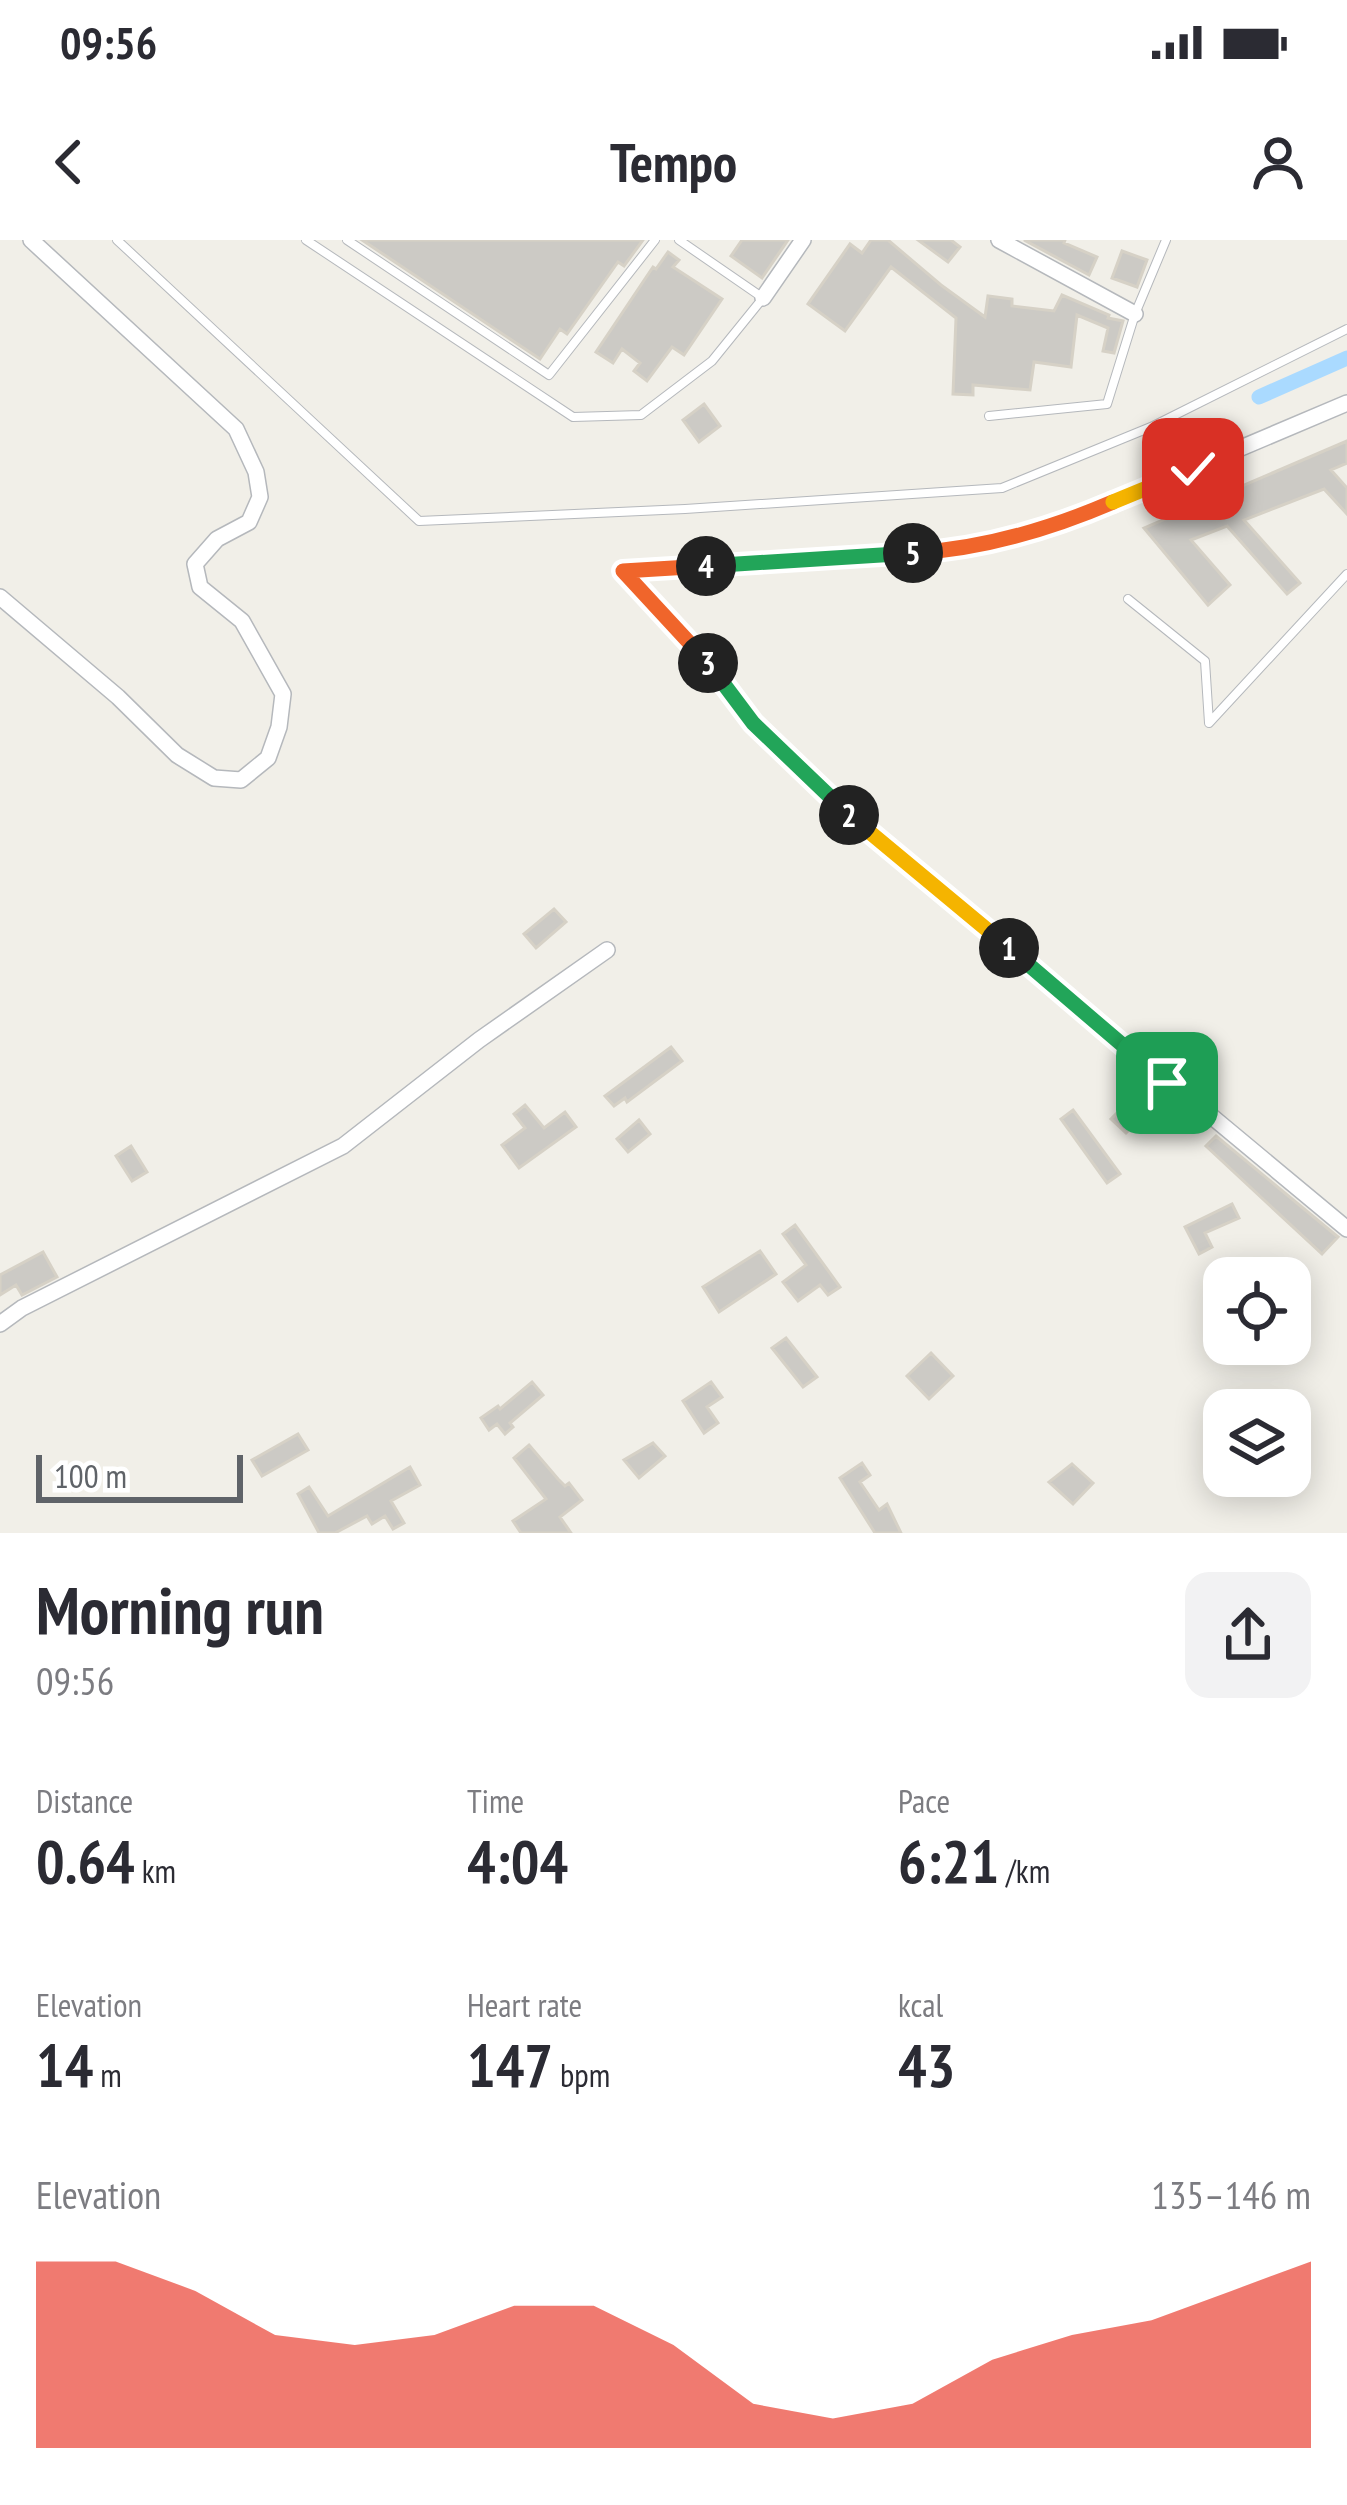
<!DOCTYPE html>
<html lang="en">
<head>
<meta charset="utf-8">
<style>
	body { margin:0; font-family:"PT Sans Narrow",sans-serif; background:#f2f2f3; color:#2b2b33; height:100vh; display:flex; flex-direction:column; font-size:45px; white-space:nowrap }
	* { box-sizing:border-box; margin:0 }
	p { font-size:39px; color:#7c7c81 }
	.icon { flex:none; width:66px; height:66px; fill:none; stroke:currentColor; stroke-width:2; stroke-linecap:round; stroke-linejoin:round }
	.map { position:relative; height:1293px; overflow:hidden }
	.side { display:flex; flex-direction:column; background:#fff; flex:1 }
	.side>* { flex:none }
	.tools { position:absolute; left:1203px; top:1017px; display:grid; gap:24px }
	.tools a { display:grid; place-items:center; width:108px; height:108px; border-radius:24px; background:#fff; box-shadow:0 6px 30px #0003; font-size:60px }
	.scale { position:absolute; left:36px; bottom:30px; width:207px; box-sizing:border-box; padding-left:12px; border:6px solid #5f6368; border-top:0; font-size:33px; line-height:42px; white-space:nowrap; color:#5f6368; -webkit-text-stroke:9px #fff; paint-order:stroke }
	.pin { position:absolute; display:grid; place-items:center; width:102px; height:102px; color:#fff; margin:-51px; border-radius:24px; box-shadow:0 6px 18px #0006 }
	.km { position:absolute; width:60px; height:60px; margin:-30px; border-radius:50%; background:#222; color:#fff; font-size:33px; line-height:60px; text-align:center }
	.round { display:grid; place-items:center; flex:none; width:126px; height:126px; border-radius:24px; background:#f2f2f3 }
	.head { display:flex; align-items:center; justify-content:space-between; height:204px; padding:0 36px }
	h1 { font-size:66px; font-weight:700; line-height:90px }
	.metrics { display:grid; grid-template-columns:repeat(3,1fr); gap:18px; height:204px; padding:12px 36px }
	.metrics div { display:grid; align-content:center }
	.metrics b { font-size:60px; font-weight:700 }
	.metrics small { font-size:33px; font-weight:400 }
	.metrics p { font-size:33px }
	.chart { height:336px; padding:24px 36px }
	.chart p { display:flex; justify-content:space-between }
	.chart svg { width:100%; height:216px; margin-top:12px; fill:#ea4335; opacity:.7 }
	.status { display:flex; justify-content:space-between; align-items:center; height:84px; padding:0 60px; background:#fff; direction:ltr }
	.status svg { height:33px; fill:currentColor }
	header { display:flex; justify-content:space-between; align-items:center; height:156px; padding:0 36px; background:#fff; font-size:54px; font-weight:700 }
	.map>svg:first-child { display:block }
</style>
</head>
<body>
<div class="status"><b>09:56</b><svg viewBox="0 0 49 12"><path d="M0 12V9h3v3zM5 12V6h3v6zM10 12V3h3v9zM15 12V0h3v12zM26 1h20v11H26zM47 4h2v5h-2z"/></svg></div>
<header><svg class="icon" aria-label="back" viewBox="0 0 24 24"><path d="M15 5l-7 7 7 7"/></svg>Tempo<svg class="icon" aria-label="person" viewBox="0 0 24 24"><circle cx="12" cy="8" r="4"/><path d="M4 21q1-7 8-7t8 7"/></svg></header>
<div class="map">
<svg width="1347" height="1293" viewBox="0 0 1347 1293">
	<rect width="100%" height="100%" fill="#f1efe8"/>
	<g fill="none" stroke-linecap="round" stroke-linejoin="round">
		<path stroke="#aadaff" stroke-width="15" d="M1259,157l88,-39"/>
	</g>
	<path fill="#cccac5" stroke="#d6d1c6" stroke-width="3" d="M362,0h281l-19,26 -6,-4 -51,72 -7,-5 -20,30z
		M742,0h46l-26,38 -31,-22z
		M871,0h17l53,45 44,32 3,-21 24,3v7l42,5 8,-16 47,20 -1,3 15,3 -9,32 -11,-2 5,-23 -31,-13 -6,52 -37,-5 -4,28 -57,-5v10l-20,-1 3,-76 -65,-51 -46,64 -37,-27 42,-60 12,9z
		M918,0h33l9,7 -12,15z
		M1024,0h41l-1,3 33,14 -8,18z
		M1122,11l25,9 -10,27 -25,-9z
		M668,12l11,8 -6,7 49,32 -38,56 -12,-8 -25,34 -13,-10 6,-8 -18,-14 -9,14 -17,-11 57,-85 3,2z
		M704,164l16,22 -21,16 -16,-22z
		M1347,201v22l-16,7 16,18v26l-23,-25 -80,31 56,63 -13,11 -60,-68 -36,14 39,45 -22,20 -64,-77z
		M554,669l12,13 -30,26 -12,-14z
		M671,807l11,14 -55,41 -2,-4 -11,8 -9,-10z
		M1129,861l15,14 -18,18 -15,-14z
		M525,865l19,23 21,-16 11,15 -57,41 -17,-23 23,-17 -11,-14z
		M1073,870l47,64 -13,9 -46,-64z
		M639,880l11,14 -22,18 -11,-13z
		M1216,896l122,101 -16,17 -116,-108z
		M131,906l16,26 -15,9 -16,-25z
		M1232,964l7,14 -34,15 7,14 -13,7 -14,-27z
		M795,985l45,62 -12,8 -8,-10 -22,16 -15,-19 23,-17 -23,-31z
		M760,1011l16,23 -57,38 -16,-25z
		M43,1012l14,25 -35,18 -6,-10 -16,10v-20z
		M786,1098l31,39 -14,10 -31,-39z
		M931,1113l22,23 -24,23 -22,-23z
		M532,1142l11,13 -33,28 3,4 -8,7 -8,-10 -8,6 -8,-12 17,-12 2,3z
		M711,1142l11,15 -15,10 11,16 -14,10 -21,-32z
		M298,1194l10,16 -46,26 -10,-16z
		M653,1203l12,13 -26,22 -15,-18z
		M529,1205l29,34 7,7 4,-3 13,17 -22,17 11,16h-50l-8,-12 33,-22 -32,-41z
		M862,1223l8,12 -10,7 19,28 8,-6 14,29h-26l-35,-55z
		M1072,1224l21,19 -20,21 -24,-22z
		M410,1227l10,18 -29,16 13,22 -11,6 -8,-13 -13,8 -5,-8 -32,17h-16l-21,-39 11,-7 19,29z"/>
	<g fill="none" stroke-linecap="round" stroke-linejoin="round">
		<g stroke="#b5b8bc" stroke-width="10">
			<path id="service" d="M117,0l302,281 266,-12 317,-21 149,-61 196,-98
				M306,0l267,177 68,-2 71,-54 51,-63 -84,-58
				M347,0l202,135 106,-135
				M989,176l118,-12 28,-90 31,-74
				M1128,359l77,62 4,62 138,-149"/>
		</g>
		<g stroke="#b5b8bc" stroke-width="18">
			<path id="minor" d="M999,0l136,74
				M763,58l40,-58
				M1347,163l-288,122 -112,26 -324,20 100,109 30,43 94,90 500,416
				M0,357l118,100 59,58 37,23 27,2 27,-22 11,-31 4,-33 -41,-73 -42,-34 -5,-23 22,-25 32,-17 11,-25 -4,-25 -20,-43 -205,-189
				M0,1084l22,-16 321,-162 136,-106 128,-90"/>
		</g>
		<use href="#service" stroke="#fff" stroke-width="8"/>
		<use href="#minor" stroke="#fff" stroke-width="15"/>
	</g>
	<g fill="none" stroke-linecap="round" stroke-linejoin="round">
		<g stroke="#fff" stroke-width="24">
			<path id="split-1" d="M1009,708l158,135"/>
		</g>
		<g stroke="#fff" stroke-width="24">
			<path id="split-2" d="M849,575l160,133"/>
		</g>
		<g stroke="#fff" stroke-width="24">
			<path id="split-3" d="M708,423l45,60 96,92"/>
		</g>
		<g stroke="#fff" stroke-width="24">
			<path id="split-4" d="M706,326l-83,5 85,92"/>
		</g>
		<g stroke="#fff" stroke-width="24">
			<path id="split-5" d="M706,326l207,-13"/>
		</g>
		<g stroke="#fff" stroke-width="24">
			<path id="split-6" d="M913,313c69,-4 137,-24 200,-51"/>
		</g>
		<g stroke="#fff" stroke-width="24">
			<path id="split-7" d="M1113,262l80,-33"/>
		</g>
		<use href="#split-1" stroke="#22a559" stroke-width="15"/>
		<use href="#split-2" stroke="#f5b400" stroke-width="15"/>
		<use href="#split-3" stroke="#22a559" stroke-width="15"/>
		<use href="#split-4" stroke="#f0652b" stroke-width="15"/>
		<use href="#split-5" stroke="#22a559" stroke-width="15"/>
		<use href="#split-6" stroke="#f0652b" stroke-width="15"/>
		<use href="#split-7" stroke="#f5b400" stroke-width="15"/>
	</g>
</svg>
<div class="tools">
<a><svg class="icon" aria-label="locate" viewBox="0 0 24 24"><circle cx="12" cy="12" r="6"/><path d="M12 2v4M12 18v4M2 12h4M18 12h4"/></svg></a>
<a><svg class="icon" aria-label="layers" viewBox="0 0 24 24"><path d="M12 4l9 5-9 5-9-5zM3 14l9 5 9-5"/></svg></a>
</div>
<div class="scale">100 m</div>
<div class="pin" style="left:1167px;top:843px;background:#1e9e55"><svg class="icon" aria-label="arrive" viewBox="0 0 24 24"><path d="M6 21V4h12l-3 4 3 4H6"/></svg></div>
<div class="pin" style="left:1193px;top:229px;background:#d93025"><svg class="icon" aria-label="check" viewBox="0 0 24 24"><path d="M5 12l5 5 9-10"/></svg></div>
<b class="km" style="left:1009px;top:708px">1</b>
<b class="km" style="left:849px;top:575px">2</b>
<b class="km" style="left:708px;top:423px">3</b>
<b class="km" style="left:706px;top:326px">4</b>
<b class="km" style="left:913px;top:313px">5</b>
</div>
<section class="side">
<div class="head"><div><h1>Morning run</h1><p>09:56</p></div><a class="round"><svg class="icon" aria-label="share" viewBox="0 0 24 24"><path d="M12 15V3M7 8l5-5 5 5M5 13v7h14v-7"/></svg></a></div>
<div class="metrics">
<div><p>Distance</p><b>0.64<small> km</small></b></div>
<div><p>Time</p><b>4:04</b></div>
<div><p>Pace</p><b>6:21<small> /km</small></b></div>
</div>
<div class="metrics">
<div><p>Elevation</p><b>14<small> m</small></b></div>
<div><p>Heart rate</p><b>147<small> bpm</small></b></div>
<div><p>kcal</p><b>43</b></div>
</div>
<div class="chart"><p><span>Elevation</span>135–146 m</p>
<svg viewBox="0 0 160 44" preserveAspectRatio="none"><path d="M0 44V6L10 6L20 12L30 21L40 23L50 21L60 15L70 15L80 23L90 35L100 38L110 35L120 26L130 21L140 18L150 12L160 6V44z"/></svg>
</div>
</section>
</body>
</html>
